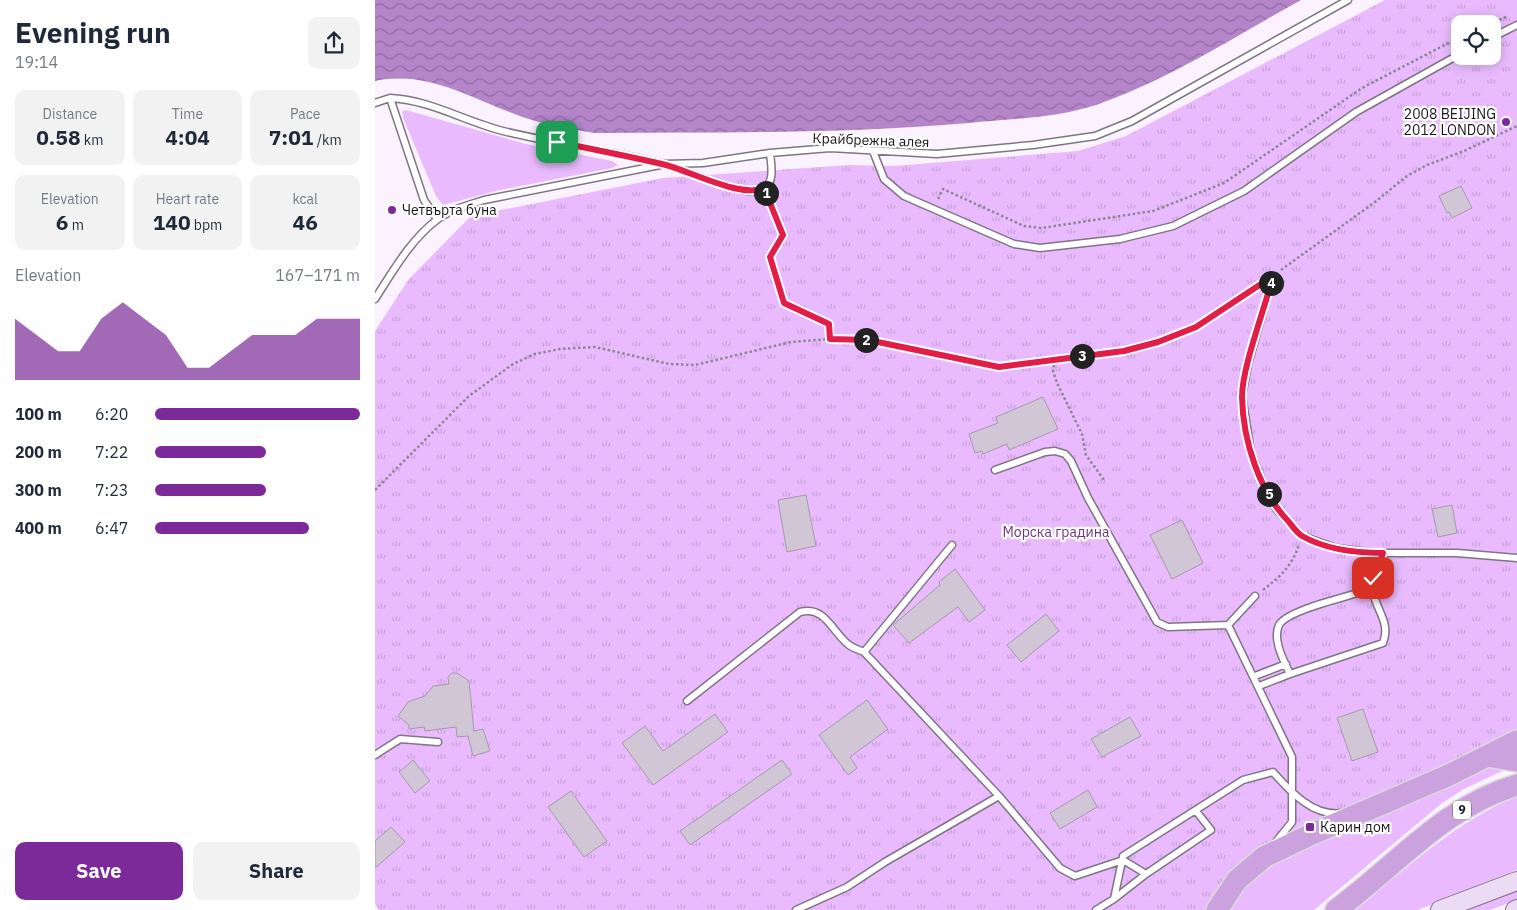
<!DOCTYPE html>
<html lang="en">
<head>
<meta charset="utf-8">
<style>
	body { margin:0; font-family:"IBM Plex Sans",sans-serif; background:#f2f2f3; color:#1f2937; height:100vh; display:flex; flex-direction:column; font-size:19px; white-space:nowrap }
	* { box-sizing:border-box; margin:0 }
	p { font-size:16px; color:#747a83 }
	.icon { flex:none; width:28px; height:28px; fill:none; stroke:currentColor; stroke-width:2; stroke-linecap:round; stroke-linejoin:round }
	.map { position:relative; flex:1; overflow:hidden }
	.panel { display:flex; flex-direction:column; background:#fff; width:375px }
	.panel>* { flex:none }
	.tools { position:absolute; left:1076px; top:15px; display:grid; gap:10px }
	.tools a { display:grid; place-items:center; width:50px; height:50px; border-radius:10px; background:#fff; box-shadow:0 2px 12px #0003; font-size:25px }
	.pin { position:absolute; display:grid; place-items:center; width:42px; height:42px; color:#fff; margin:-21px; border-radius:10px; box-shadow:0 2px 8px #0006 }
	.km { position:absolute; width:25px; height:25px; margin:-12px; border-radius:50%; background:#222; color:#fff; font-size:14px; line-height:25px; text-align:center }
	.round { display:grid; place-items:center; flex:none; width:52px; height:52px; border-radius:10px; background:#f2f2f3 }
	.head { display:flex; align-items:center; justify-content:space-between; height:85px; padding:0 15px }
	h1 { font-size:28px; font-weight:700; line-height:38px }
	.metrics { display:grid; grid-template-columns:repeat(3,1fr); gap:8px; height:85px; padding:5px 15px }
	.metrics div { display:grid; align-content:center; border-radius:10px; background:#f2f2f3; text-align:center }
	.metrics b { font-size:21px; font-weight:700 }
	.metrics small { font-size:14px; font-weight:400 }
	.metrics p { font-size:14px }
	.chart { height:140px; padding:10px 15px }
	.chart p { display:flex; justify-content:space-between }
	.chart svg { width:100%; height:90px; margin-top:5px; fill:#7c2a9a; opacity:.7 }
	.button { display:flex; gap:10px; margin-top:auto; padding:10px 15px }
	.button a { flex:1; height:58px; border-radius:10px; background:#7c2a9a; color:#fff; font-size:20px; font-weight:700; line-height:58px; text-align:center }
	.button a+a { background:#f2f2f3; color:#1f2937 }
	ul { padding:0 15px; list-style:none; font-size:16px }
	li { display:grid; grid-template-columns:80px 60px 1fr; align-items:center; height:38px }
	li i { height:12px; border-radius:6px; background:#7c2a9a }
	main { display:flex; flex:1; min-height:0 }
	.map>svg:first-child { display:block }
</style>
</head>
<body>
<main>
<section class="panel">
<div class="head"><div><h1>Evening run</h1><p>19:14</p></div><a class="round"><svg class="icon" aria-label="share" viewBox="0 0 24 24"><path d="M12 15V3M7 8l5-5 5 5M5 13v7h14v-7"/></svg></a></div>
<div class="metrics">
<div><p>Distance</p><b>0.58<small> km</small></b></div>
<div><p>Time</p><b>4:04</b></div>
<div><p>Pace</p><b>7:01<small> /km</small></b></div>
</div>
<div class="metrics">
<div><p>Elevation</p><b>6<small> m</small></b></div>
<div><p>Heart rate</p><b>140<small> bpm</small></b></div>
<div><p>kcal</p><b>46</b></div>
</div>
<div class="chart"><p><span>Elevation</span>167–171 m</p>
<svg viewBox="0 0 160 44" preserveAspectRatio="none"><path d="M0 44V14L10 22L20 30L30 30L40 14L50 6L60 14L70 22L80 38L90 38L100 30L110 22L120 22L130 22L140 14L150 14L160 14V44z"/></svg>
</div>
<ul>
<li><b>100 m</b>6:20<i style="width:100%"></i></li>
<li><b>200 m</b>7:22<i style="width:54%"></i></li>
<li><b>300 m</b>7:23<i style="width:54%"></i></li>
<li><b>400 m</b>6:47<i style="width:75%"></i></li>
</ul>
<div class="button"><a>Save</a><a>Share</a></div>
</section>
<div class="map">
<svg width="1142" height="910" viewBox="0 0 1142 910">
	<defs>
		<pattern id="park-tufts" width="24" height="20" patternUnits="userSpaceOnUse" patternTransform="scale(1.25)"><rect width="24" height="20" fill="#e9bbfe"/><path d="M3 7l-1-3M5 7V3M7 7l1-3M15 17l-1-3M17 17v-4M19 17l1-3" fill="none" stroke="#c7a0d9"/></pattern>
		<pattern id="water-waves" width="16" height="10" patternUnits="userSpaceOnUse" patternTransform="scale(1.25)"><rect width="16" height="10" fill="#b485c9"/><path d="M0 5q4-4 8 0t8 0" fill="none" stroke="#926ca2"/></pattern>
	</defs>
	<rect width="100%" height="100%" fill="#fbf2ff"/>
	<path fill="#e9bbfe" d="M31,110l120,34 86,17 6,4 -6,3 -112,22 -57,15 -7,-9 -33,-78 -1,-7z
		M1121,763l7,6 -1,2 -40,19 -21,14 -127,106h-89l20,-27 39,-28z
		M1142,796v74l-99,40h-62c52,-43 98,-87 161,-114z
		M1142,890v10l-27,10h-27z"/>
	<path fill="url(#park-tufts)" fill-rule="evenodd" d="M1010,0h132v732l-187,87 -121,91h-830l-4,-6v-573l34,-52 62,-63 192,-38 186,-13 45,1 184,-15 48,-15zM1085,24h33v32h-33z"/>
	<path fill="url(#water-waves)" d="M0,0h926c-67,37 -132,80 -205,105 -40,13 -86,14 -127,18 -125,11 -250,9 -374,10 -26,-4 -50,-8 -75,-17 -49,-17 -91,-46 -145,-35z"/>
	<path fill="#d0c6d5" stroke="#a49aa8" d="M1086,186l11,22 -20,10 -3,-6 -2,1 -8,-17z
		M668,397l15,32 -49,21 -2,-6 -24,10 -1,-3 -7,2 -6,-19 29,-11 -2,-6z
		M431,495l10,51 -29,6 -9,-52z
		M1077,505l5,28 -19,4 -6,-28z
		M807,520l21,43 -31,16 -22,-44z
		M580,569l30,41 -16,12 -11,-15 -49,36 -16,-18 47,-40 -1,-3z
		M671,614l13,17 -38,31 -14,-17z
		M77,673h5l12,8 5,50 9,-2 7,22 -17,5 -5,-20 -11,1 -1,-10 -31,4 -1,-4 -15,2v-4l-11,-9 10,-14 17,-6 8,-10 16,-2 -1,-7z
		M492,700l21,29 -38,28 7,11 -9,7 -29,-40z
		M988,709l15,43 -26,9 -15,-43z
		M340,714l13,18 -75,53 -31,-42 23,-17 18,25z
		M755,717l11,19 -39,21 -11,-18z
		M38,760l17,21 -15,12 -16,-21z
		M407,760l10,14 -102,71 -10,-14z
		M713,790l9,17 -37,22 -10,-16z
		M196,791l36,50 -23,16 -36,-50z
		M16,827l14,15 -30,26v-27z"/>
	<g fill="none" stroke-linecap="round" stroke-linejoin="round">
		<g stroke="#7f7583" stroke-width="9">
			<path id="service" d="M1118,37l24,-12
				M0,103l15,-5
				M498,151l11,28 20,17 110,48 26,4 80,-9 53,-13 71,-35 112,-79 104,-58
				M62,219l-13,-19 -34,-102c40,2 74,23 113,33 52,13 107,19 160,33 22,5 78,33 98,26 15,-6 10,-25 9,-37
				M898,276l-25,88 -6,32 9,57 11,28 15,29 25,26 34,12 38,5h83l60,5
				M0,299c18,-28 36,-60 63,-80 13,-10 31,-14 46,-19l181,-36 38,-1 67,-10 60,-5 107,6 96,-9 62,-9 37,-15 216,-121
				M620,470l50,-18 10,-1 10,3 6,7 17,37 69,124 11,5 60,-2
				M880,596l-27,29 64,132v65l-17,21
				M489,652l88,-107
				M915,674c-6,-13 -18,-34 -11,-49 8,-15 68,-28 85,-34h9
				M880,676l31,-12
				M884,686l31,-12 93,-31c8,-21 -7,-32 -10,-52 -2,-13 5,-26 10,-38
				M312,701l113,-89c25,-7 32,20 49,33 4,3 10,5 15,7l135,144 61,72 15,8 48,-16 23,14
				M0,755l25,-16 38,3
				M739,899l32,-25 65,-44 -15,-19
				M421,910l51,-23 38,-25 114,-66
				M721,910l18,-11 9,-43 120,-76 30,-8c18,20 40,45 69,41"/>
		</g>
		<g stroke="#7f7583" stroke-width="20">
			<path id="secondary" d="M1065,910l77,-29
				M1140,910l2,-1"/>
		</g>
		<g stroke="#dadada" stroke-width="24">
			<path id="trunk" d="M1112,756l30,5
				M842,910l20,-30 27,-23 48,-23 137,-59 68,-34
				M961,910c59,-43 108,-104 181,-125"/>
		</g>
		<path stroke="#8d868f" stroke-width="2.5" stroke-dasharray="2.5 2.5" stroke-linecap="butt" d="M1115,24l16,-7
			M393,197l15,38 -13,22 14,46 45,21 1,15
			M563,199l5,-10 81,37 18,2 111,-17 71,-28 138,-95 98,-51
			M906,270l94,-68 32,-26 20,-11 37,-14 53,-25
			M680,360l-2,11 4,12 25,51 4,21 18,25
			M0,490l94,-94 44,-32 22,-10 25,-5 35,-2 74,17 26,1 96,-23 39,-3 38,1 131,27 125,-16 34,-8 38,-16 64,-42
			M888,590c17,-13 30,-25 36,-46"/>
		<use href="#service" stroke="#fff" stroke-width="6"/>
		<use href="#secondary" stroke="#ecdcf3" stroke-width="18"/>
		<use href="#trunk" stroke="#cca2de" stroke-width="21"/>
	</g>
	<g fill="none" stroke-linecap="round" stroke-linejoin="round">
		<g stroke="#fff" stroke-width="10">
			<path id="route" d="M182,142c35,7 70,14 105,22 24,5 79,35 102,24l19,47 -13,22 14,46 45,21 1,15 38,1 131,27 125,-16 34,-9 38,-15 77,-51c-8,32 -31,91 -31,121 1,44 17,94 47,125 4,5 8,11 13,14 23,13 55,17 81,17l-10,25"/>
		</g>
		<use href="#route" stroke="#e11d48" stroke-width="6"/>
	</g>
	<g fill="#7c2a9a" stroke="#fff" stroke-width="2">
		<circle cx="1131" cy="122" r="5"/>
		<circle cx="17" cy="210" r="5"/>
		<rect x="930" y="822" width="10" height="10" rx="2.5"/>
	</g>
	<g text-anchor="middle" stroke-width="4.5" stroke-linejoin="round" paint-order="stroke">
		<rect fill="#fff" stroke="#5e5b5f" stroke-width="1" x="1078" y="800.5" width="18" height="19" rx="4"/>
		<g font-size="12" font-weight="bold" fill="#19151a">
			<text x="1087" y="814">9</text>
		</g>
		<g font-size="14" fill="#19151a" stroke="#fff" text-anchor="start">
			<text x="1121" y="119" text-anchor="end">2008 BEIJING<tspan x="1121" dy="16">2012 LONDON</tspan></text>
			<text x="27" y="215">Четвърта буна</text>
			<text x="945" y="832">Карин дом</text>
		</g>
		<g font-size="14" fill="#19151a" stroke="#fff">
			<text transform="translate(496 140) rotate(2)" y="5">Крайбрежна алея</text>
		</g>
		<g font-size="14" fill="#6d3384" stroke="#fff">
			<text x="681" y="537">Морска градина</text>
		</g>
	</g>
</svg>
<div class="tools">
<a><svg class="icon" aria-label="locate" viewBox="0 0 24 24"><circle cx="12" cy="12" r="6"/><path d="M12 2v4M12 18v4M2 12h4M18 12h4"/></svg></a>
</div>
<div class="pin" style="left:182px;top:142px;background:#1e9e55"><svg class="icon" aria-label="arrive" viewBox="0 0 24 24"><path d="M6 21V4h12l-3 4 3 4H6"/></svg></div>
<div class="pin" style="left:998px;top:578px;background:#d93025"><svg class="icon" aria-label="check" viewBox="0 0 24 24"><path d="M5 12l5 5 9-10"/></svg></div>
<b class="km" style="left:391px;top:193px">1</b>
<b class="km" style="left:491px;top:340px">2</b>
<b class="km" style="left:707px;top:356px">3</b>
<b class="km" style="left:896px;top:283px">4</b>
<b class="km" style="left:894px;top:494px">5</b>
</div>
</main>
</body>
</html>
